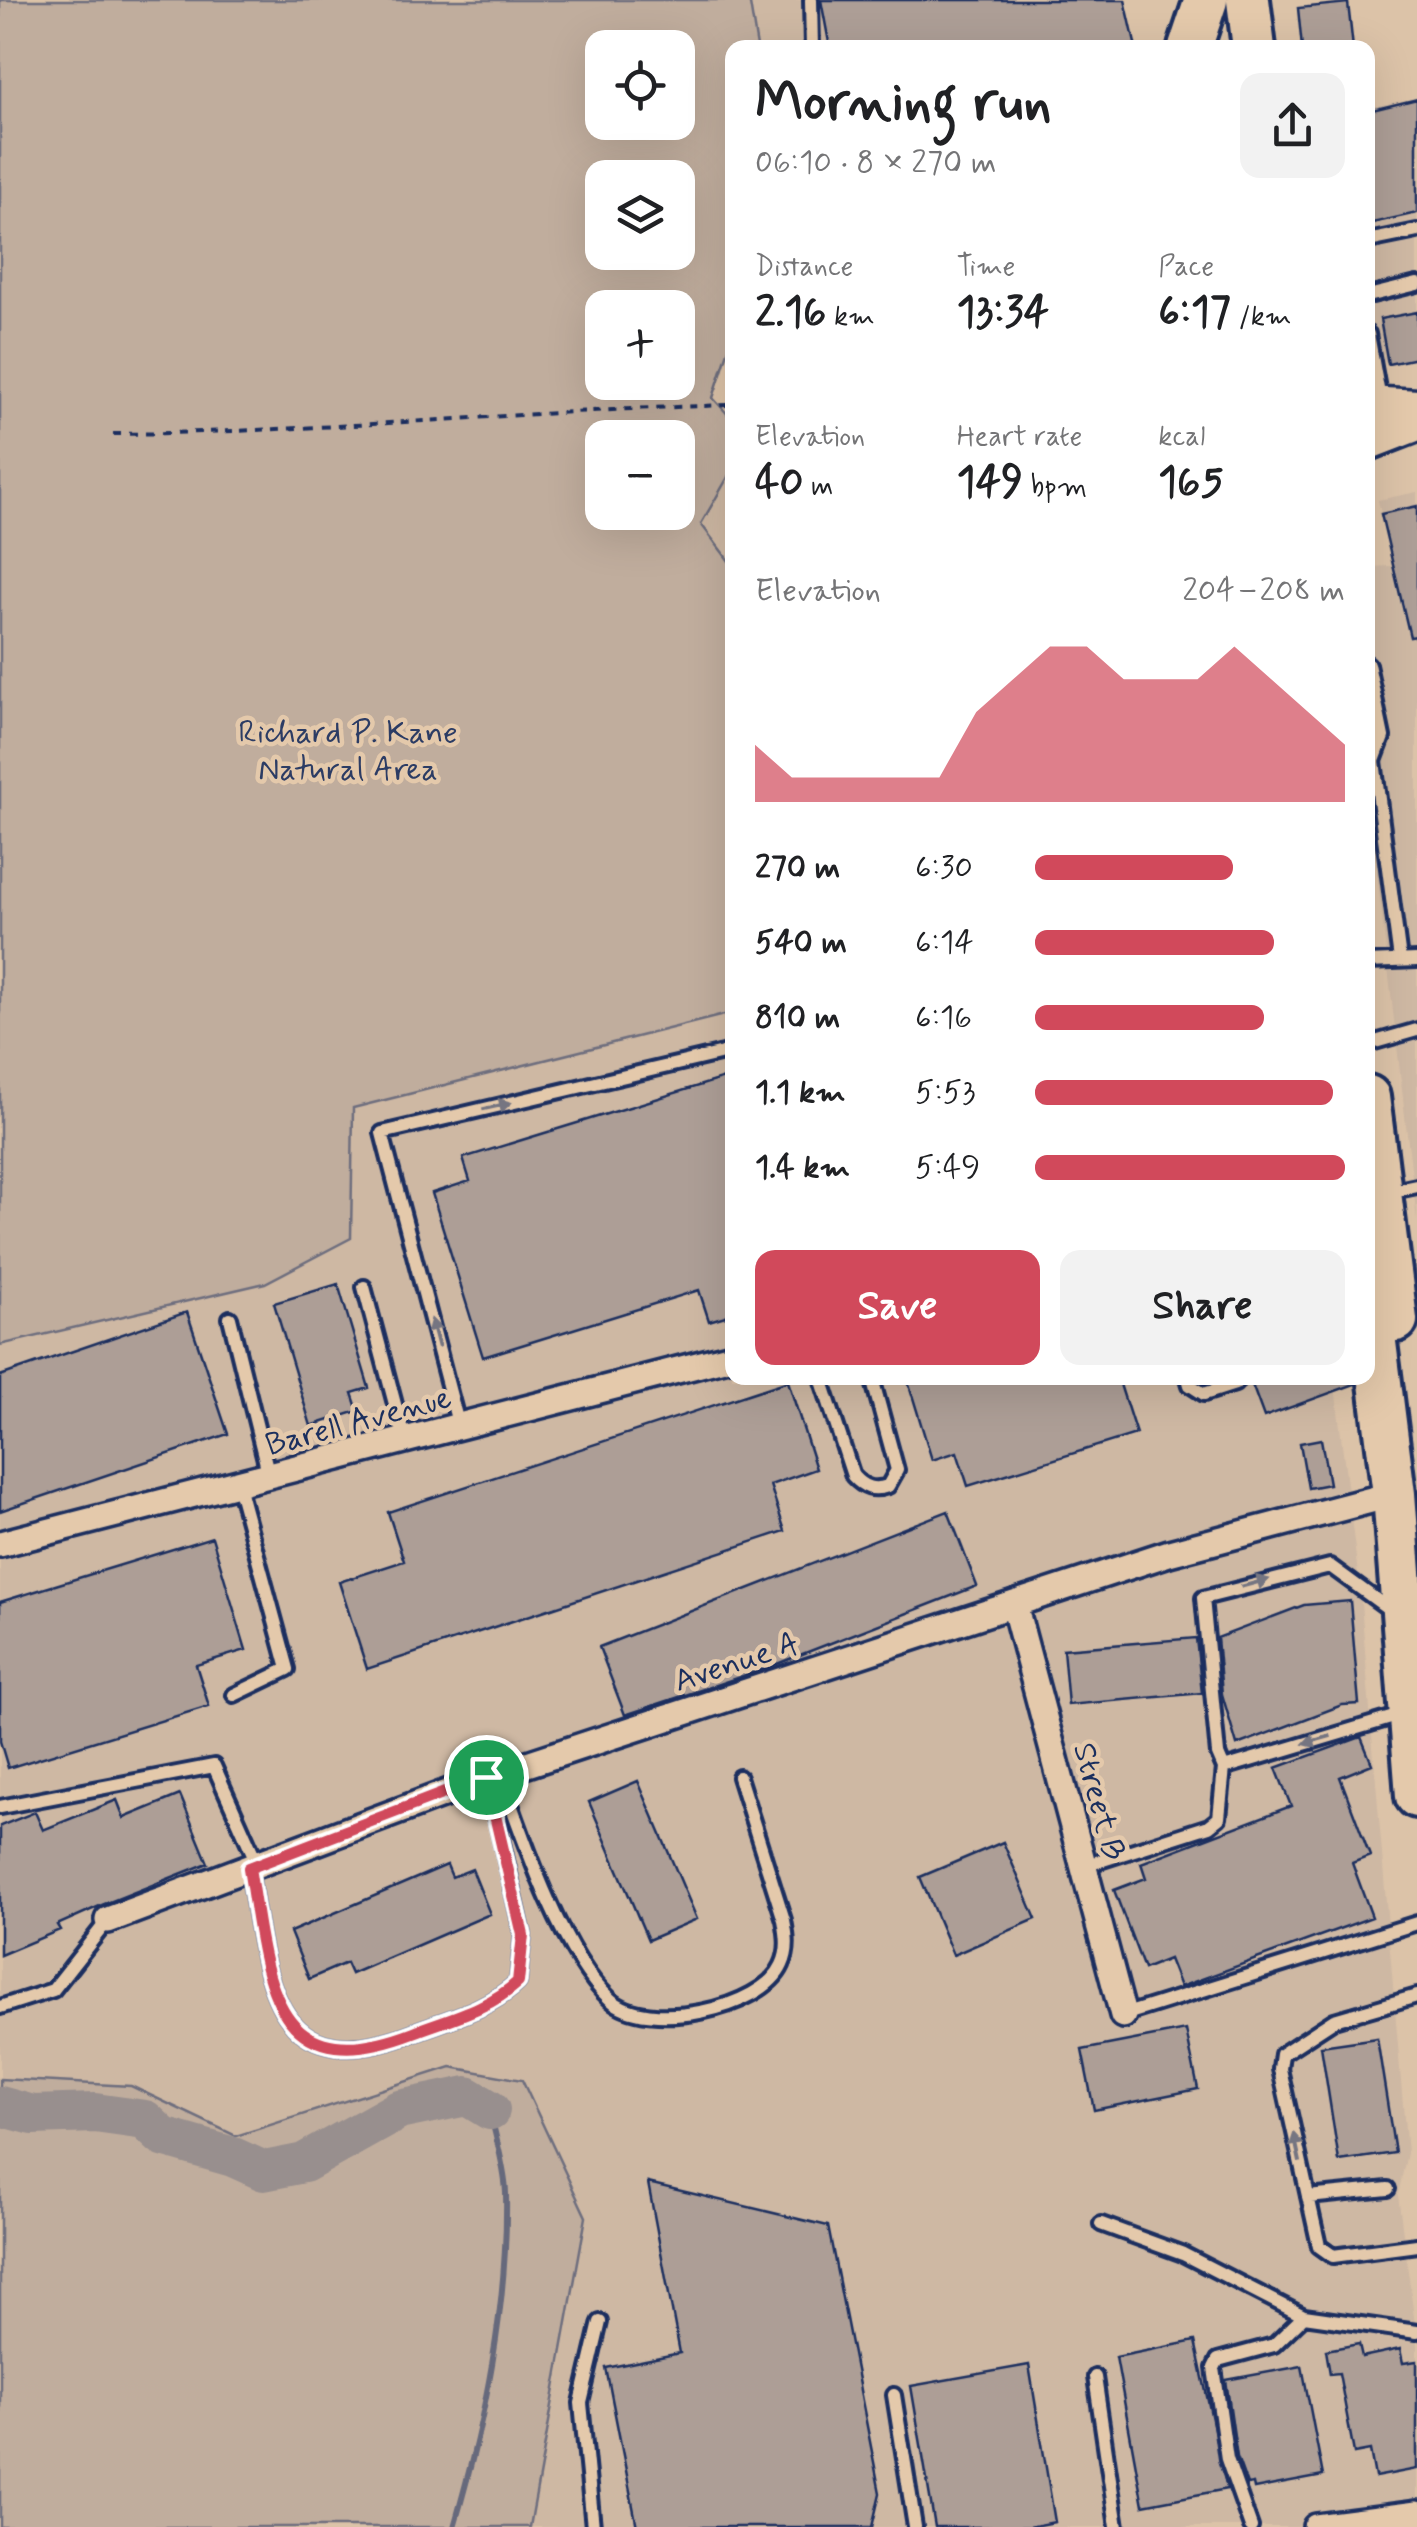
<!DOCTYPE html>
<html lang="en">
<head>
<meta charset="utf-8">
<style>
	body { margin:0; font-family:Mynerve,sans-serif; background:#f2f2f2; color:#202124; height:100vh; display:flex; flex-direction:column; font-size:38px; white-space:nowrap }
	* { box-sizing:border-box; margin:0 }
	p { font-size:32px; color:#757577 }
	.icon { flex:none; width:55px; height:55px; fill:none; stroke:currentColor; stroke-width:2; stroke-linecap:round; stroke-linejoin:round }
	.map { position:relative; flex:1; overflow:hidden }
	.panel { position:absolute; left:725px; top:40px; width:650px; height:1345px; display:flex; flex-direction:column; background:#fff; border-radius:20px; box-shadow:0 10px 40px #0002 }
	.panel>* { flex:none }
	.fabs { position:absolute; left:585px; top:30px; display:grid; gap:20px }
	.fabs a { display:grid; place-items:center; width:110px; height:110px; border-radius:20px; background:#fff; box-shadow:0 10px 40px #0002; font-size:50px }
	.pin { position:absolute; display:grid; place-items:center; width:85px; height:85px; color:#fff; margin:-42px; border:5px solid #fff; border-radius:50%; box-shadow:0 2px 10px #0007 }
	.round { display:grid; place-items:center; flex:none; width:105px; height:105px; border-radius:20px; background:#f2f2f2 }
	.overview { display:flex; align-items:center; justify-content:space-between; height:170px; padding:0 30px }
	h1 { font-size:55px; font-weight:700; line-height:75px }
	.metrics { display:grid; grid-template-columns:repeat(3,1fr); gap:15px; height:170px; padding:10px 30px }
	.metrics div { display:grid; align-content:center }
	.metrics b { font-size:42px; font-weight:700 }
	.metrics small { font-size:28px; font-weight:400 }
	.metrics p { font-size:28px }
	.chart { height:280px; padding:20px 30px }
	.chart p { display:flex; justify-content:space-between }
	.chart svg { width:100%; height:180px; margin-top:10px; fill:#d1495b; opacity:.7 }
	.primary-button { display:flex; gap:20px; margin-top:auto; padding:20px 30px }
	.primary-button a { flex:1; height:115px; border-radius:20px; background:#d1495b; color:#fff; font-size:40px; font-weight:700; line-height:115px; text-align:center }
	.primary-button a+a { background:#f2f2f2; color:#202124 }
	ul { padding:0 30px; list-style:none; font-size:32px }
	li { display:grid; grid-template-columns:160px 120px 1fr; align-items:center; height:75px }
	li i { height:25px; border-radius:12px; background:#d1495b }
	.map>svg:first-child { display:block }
</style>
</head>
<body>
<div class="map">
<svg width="1417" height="2527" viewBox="0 0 1417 2527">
	<rect width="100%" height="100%" fill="#dcc3a8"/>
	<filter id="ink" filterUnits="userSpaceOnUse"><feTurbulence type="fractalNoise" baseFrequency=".01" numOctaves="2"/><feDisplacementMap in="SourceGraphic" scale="20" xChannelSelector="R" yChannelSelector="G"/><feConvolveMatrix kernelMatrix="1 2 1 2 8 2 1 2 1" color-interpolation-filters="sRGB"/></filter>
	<g filter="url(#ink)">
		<path fill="#ceb8a3" d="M744,0h380l5,47h-372l-7,-43z
			M1417,98v258l-49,9v-257z
			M732,470v95l-32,-41z
			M1417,492v728l-49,-425v-228l25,-1 -15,-66z
			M732,1013v365h602l26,213 47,562 -9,42 19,145v187h-887l55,-310 -135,-149 -214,68 -105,-50 -131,-7v-734l265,-62 88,-175z"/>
		<path fill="#c0ad9d" stroke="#6e6e7e" stroke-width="2.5" fill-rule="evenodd" d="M0,0h744l6,4 7,43 -25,1v291l-19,59 19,21v51l-31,54 31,41v448l-379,95 -2,130 -86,45 -265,62zM602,48h76v74h-76zM602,178h76v74h-76zM602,308h76v74h-76zM602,438h76v74h-76z
			M451,2067l71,13 64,137 -56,310h-530v-448l131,7 105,50z"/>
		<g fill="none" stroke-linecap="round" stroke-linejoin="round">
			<path stroke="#66697b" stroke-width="6" d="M454,2527c31,-108 54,-220 52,-334 -1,-27 -11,-56 -16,-83"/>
			<path stroke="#988f8e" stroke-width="40" d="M0,2106l33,9 62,-2 50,7 18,17 70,20 31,14 40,-8 95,-53 68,-14 23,14"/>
		</g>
		<path fill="#ad9e96" stroke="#1b2f5e" stroke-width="2.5" d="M821,0h304l11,48h-306z
			M1348,3l5,45h-51l-4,-40z
			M1417,99v114l-49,11v-113z
			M1417,312v46l-29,6 -8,-45z
			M1417,506v130l-7,1 -29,-123z
			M724,1078l8,29v207l-23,7 -10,-31 -216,67 -51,-164 38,-12 -7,-23z
			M338,1284l31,104 -17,5 6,18 -47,15 -37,-123z
			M187,1312l41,122 -228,77v-135z
			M907,1378h211l18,56 -168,52 -11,-34 -25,8z
			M1263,1378h91l1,6 -91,33 -13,-35z
			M788,1381l28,88 -46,16 15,46 -418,138 -28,-87 65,-21 -16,-49z
			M1321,1439l8,45 -21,4 -8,-45z
			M948,1511l29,75 -213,83 -139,46 -26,-68z
			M212,1537l34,113 -50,15 13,41 -201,62 -8,-27v-139z
			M1350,1601l9,103 -17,1 -105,40 -15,-51 -5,-56 87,-33z
			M1196,1638l6,55 -134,12 -5,-56z
			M1361,1737l11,27 -32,13 30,79 -18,7 20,54 -192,70 -11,-28 -25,10 -30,-79 32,-12 -5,-15 150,-57 -15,-38z
			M638,1781l59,138 -49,21 -59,-138z
			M180,1795l28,68 -106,42 -45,20 3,5 -60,25v-129l35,-14 8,18 74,-30 7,18z
			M1003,1842l33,77 -83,36 -33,-78z
			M447,1865l5,12 20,-8 18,45 -139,60 -5,-11 -37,16 -19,-47z
			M1186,2030l12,59 -104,21 -12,-60z
			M1377,2038l18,115 -56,8 -18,-115z
			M648,2183l180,43 52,267 -8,34h-235l-31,-159 74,-15z
			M1195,2341l32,148 -84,16 -27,-148z
			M1359,2344l3,13 38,-8 3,14 14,-2v108l-42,8 -5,-27 -16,3 -15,-80 -9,1 -4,-24z
			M1029,2365l26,157 -26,5h-94l-24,-141z
			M1302,2366l21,110 -69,13 -1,-5 -6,1 -10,-28 -11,-77z"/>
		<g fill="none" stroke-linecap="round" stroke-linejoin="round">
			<g stroke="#1b2f5e" stroke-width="20">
				<path id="lane" d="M811,0l1,48
					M1368,241l49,-10
					M1368,296l49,-12
					M1368,334l12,66
					M1368,664l15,73 -9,24 26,199
					M1368,962l49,-2
					M1368,1044l49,-14
					M1388,1192l29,-6
					M364,1287l41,155
					M230,1318l39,158
					M821,1378l32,98c11,12 20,15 35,10l9,-16 -25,-92
					M1188,1378l2,7 14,9 31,-10 4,-6
					M459,1427l-77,-294 350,-82
					M1393,1612l-63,-46 -127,32 15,156 6,14 180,-54
					M234,1695l54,-26 -50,-184
					M500,1773c22,63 61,181 110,226 36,34 152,11 172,-34 7,-15 5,-29 2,-45l-45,-143
					M0,1807l214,-41 44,99
					M1084,1866l125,-40 10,-8 5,-50
					M249,1868c18,106 19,220 165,164 37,-14 75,-23 104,-50l5,-47 -36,-158
					M1417,1996l-83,24 -52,34 -2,15 39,177 14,10 84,-11
					M0,2007l53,-17 55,-70
					M1123,2015l294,-92
					M1308,2197l80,-8
					M1101,2224l82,30 121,62
					M1095,2377l22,150
					M894,2395l21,132
					M593,2527l-12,-124 19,-81
					M1251,2527l-24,-68 -13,-91 4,-8 56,-15 30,-29 113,16"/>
			</g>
			<g stroke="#1b2f5e" stroke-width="32">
				<path id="street" d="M0,1544l732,-188
					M1014,1604l109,411
					M108,1920l392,-147 669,-220 225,-59
					M1316,2527l101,-13"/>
			</g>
			<g stroke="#1b2f5e" stroke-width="45">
				<path id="secondary" d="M1368,406l49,3"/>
			</g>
			<g stroke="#1b2f5e" stroke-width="50">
				<path id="primary" d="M1248,0l6,48
					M1190,48l16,-48
					M1368,438l49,-19
					M1368,1097l28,223
					M1368,1287l26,207 23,302"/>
			</g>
			<path stroke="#1b2f5e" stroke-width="4" stroke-dasharray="8 8" stroke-linecap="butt" d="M113,434c207,-2 413,-23 619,-29"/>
			<use href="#lane" stroke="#e4c9ab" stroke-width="12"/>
			<use href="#street" stroke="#e4c9ab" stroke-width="25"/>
			<use href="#secondary" stroke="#e4c9ab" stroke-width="38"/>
			<use href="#primary" stroke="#e4c9ab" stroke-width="42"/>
		</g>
		<defs><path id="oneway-solid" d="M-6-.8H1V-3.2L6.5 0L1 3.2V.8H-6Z" transform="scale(2.5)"/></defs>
		<g fill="#757481">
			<use href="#oneway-solid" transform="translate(497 1106) rotate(-13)"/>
			<use href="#oneway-solid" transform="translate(435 1333) rotate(-105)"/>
			<use href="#oneway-solid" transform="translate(1255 1583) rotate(-15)"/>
			<use href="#oneway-solid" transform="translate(1317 1740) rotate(164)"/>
			<use href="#oneway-solid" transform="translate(1297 2148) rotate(-102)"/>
		</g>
	</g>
	<g fill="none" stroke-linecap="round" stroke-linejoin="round" filter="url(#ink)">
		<g stroke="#fff" stroke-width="20">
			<path id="route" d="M486,1777l37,158 -5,47c-29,27 -67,36 -104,50 -146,56 -147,-58 -165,-164z"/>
		</g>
		<use href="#route" stroke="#d1495b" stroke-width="12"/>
	</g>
	<g text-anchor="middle" stroke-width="9" stroke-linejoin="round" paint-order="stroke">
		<g font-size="32" fill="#2c3c64" stroke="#e4c9ab">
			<text x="348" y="742">Richard P. Kane<tspan x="348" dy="37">Natural Area</tspan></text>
		</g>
		<g font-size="32" fill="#1b2f5e" stroke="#e4c9ab">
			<text transform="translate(358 1420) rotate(-15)" y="11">Barell Avenue</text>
			<text transform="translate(736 1661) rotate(-18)" y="11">Avenue A</text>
			<text transform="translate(1100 1801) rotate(75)" y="11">Street B</text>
		</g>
	</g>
</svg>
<div class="fabs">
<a><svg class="icon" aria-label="locate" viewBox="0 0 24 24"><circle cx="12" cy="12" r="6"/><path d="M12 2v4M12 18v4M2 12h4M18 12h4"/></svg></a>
<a><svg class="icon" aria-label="layers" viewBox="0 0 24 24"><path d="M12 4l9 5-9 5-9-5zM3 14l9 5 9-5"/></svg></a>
<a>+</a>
<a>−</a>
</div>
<div class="pin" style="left:486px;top:1777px;background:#1e9e55"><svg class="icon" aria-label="arrive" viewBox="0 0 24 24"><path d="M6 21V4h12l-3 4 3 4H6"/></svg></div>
<section class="panel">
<div class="overview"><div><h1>Morning run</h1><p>06:10 · 8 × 270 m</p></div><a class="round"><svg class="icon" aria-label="share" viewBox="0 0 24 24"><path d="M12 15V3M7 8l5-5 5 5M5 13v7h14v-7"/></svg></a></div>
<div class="metrics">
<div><p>Distance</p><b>2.16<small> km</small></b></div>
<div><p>Time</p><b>13:34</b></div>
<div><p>Pace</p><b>6:17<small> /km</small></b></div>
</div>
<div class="metrics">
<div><p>Elevation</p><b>40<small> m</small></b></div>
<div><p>Heart rate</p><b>149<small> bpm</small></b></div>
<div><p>kcal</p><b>165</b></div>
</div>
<div class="chart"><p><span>Elevation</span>204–208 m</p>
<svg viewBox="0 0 160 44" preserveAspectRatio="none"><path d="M0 44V30L10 38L20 38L30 38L40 38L50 38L60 22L70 14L80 6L90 6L100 14L110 14L120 14L130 6L140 14L150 22L160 30V44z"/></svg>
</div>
<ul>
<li><b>270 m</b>6:30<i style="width:64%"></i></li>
<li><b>540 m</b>6:14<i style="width:77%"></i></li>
<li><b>810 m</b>6:16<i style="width:74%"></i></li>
<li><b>1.1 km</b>5:53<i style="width:96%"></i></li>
<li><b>1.4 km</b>5:49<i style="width:100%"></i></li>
</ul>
<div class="primary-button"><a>Save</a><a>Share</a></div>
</section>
</div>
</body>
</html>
